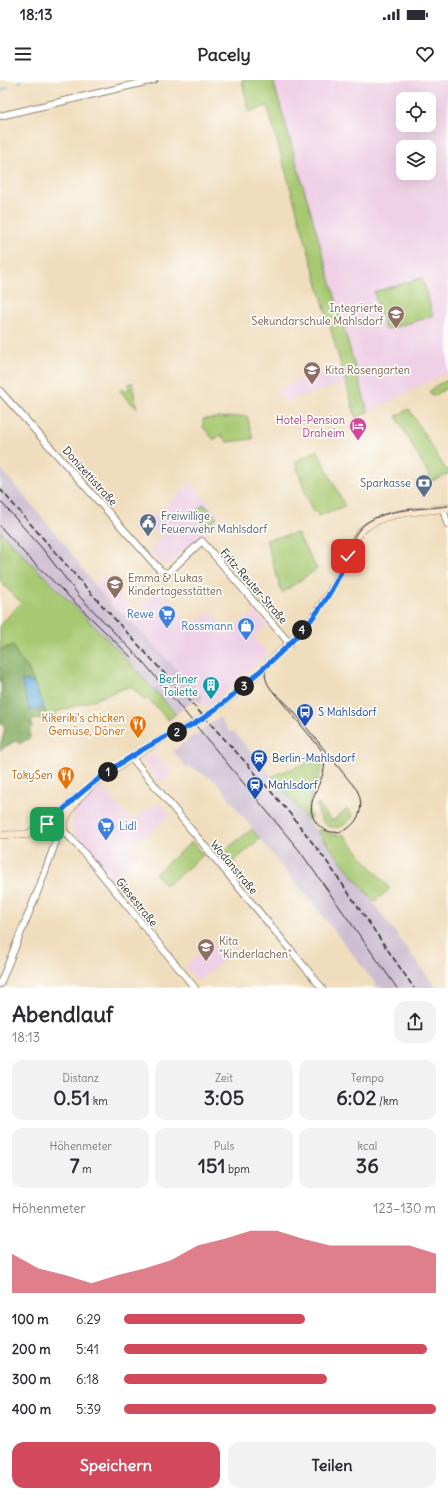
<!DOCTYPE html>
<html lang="de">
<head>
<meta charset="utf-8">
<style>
	body { margin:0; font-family:Delius,sans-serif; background:#f2f2f3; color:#2b2b33; height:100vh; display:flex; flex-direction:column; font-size:15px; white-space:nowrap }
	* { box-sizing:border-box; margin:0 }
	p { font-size:13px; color:#7c7c81 }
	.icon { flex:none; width:22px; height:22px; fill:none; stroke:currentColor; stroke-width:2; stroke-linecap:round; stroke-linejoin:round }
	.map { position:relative; height:908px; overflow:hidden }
	.panel { display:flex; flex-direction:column; background:#fff; flex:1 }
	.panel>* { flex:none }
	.fabs { position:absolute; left:396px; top:12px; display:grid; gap:8px }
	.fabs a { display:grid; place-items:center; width:40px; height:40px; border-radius:8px; background:#fff; box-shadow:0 4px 16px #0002; font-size:20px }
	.pin { position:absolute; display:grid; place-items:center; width:34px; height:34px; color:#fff; margin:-17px; border-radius:8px; box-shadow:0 2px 6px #0006 }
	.km { position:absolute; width:20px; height:20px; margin:-10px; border-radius:50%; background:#222; color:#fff; font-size:11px; line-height:20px; text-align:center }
	.round { display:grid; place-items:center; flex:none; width:42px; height:42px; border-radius:12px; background:#f2f2f3 }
	.overview { display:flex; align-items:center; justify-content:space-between; height:68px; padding:0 12px }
	h1 { font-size:22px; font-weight:700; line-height:30px }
	.figures { display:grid; grid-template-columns:repeat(3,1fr); gap:6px; height:68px; padding:4px 12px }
	.figures div { display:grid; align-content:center; border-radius:10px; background:#f2f2f3; text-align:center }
	.figures b { font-size:20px; font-weight:700 }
	.figures small { font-size:11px; font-weight:400 }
	.figures p { font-size:11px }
	.chart { height:112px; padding:8px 12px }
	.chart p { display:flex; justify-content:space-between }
	.chart svg { width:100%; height:72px; margin-top:4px; fill:#d1495b; opacity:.7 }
	.primary-button { display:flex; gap:8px; margin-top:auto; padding:8px 12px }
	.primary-button a { flex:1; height:46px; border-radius:12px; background:#d1495b; color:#fff; font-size:16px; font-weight:700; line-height:46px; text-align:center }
	.primary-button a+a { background:#f2f2f3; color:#2b2b33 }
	ul { padding:0 12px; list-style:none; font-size:13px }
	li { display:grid; grid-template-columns:64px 48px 1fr; align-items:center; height:30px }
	li i { height:10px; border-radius:5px; background:#d1495b }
	.status { display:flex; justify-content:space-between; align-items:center; height:28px; padding:0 20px; background:#fff; direction:ltr }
	.status svg { height:11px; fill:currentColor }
	header { display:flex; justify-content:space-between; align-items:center; height:52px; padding:0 12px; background:#fff; font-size:18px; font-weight:700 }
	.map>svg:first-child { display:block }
</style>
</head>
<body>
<div class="status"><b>18:13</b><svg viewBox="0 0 49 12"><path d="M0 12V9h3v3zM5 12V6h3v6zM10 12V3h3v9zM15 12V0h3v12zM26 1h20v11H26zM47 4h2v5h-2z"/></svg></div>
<header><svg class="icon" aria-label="menu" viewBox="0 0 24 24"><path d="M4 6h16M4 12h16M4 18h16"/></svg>Pacely<svg class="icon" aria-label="heart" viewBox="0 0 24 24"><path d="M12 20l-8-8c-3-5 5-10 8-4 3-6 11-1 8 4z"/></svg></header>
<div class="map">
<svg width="448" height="908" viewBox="0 0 448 908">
	<rect width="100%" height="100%" fill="#fdfcf7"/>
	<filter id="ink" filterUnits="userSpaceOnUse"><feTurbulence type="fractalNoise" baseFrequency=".025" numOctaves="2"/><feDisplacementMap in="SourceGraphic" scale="8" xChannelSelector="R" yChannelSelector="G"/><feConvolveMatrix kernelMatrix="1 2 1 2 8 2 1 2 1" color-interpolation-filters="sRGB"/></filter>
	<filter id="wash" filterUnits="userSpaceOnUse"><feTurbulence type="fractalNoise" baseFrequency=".012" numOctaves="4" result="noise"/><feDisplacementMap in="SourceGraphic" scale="16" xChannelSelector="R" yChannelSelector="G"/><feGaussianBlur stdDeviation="0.9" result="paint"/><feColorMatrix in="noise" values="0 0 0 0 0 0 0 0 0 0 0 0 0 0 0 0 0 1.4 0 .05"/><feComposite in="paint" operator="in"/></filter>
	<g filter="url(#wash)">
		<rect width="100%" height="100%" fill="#f0ddbd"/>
		<path fill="#efd0e6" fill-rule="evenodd" d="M273,0h175v292l-80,40zM403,19h26v26h-26zM403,67h26v26h-26z
			M342,287l5,16 -64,19 -5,-15z
			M190,403l29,33v2l-50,46h-6l-13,-14 11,-12 -14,-15z
			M105,495l25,33 -6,6 -5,-4 -2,1 -23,-26z
			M159,510l31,37 21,-16 18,20 27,-19 11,13 -14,12 15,16 -57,51 -7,4 -3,-4 1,-8 -74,-78z
			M154,673l18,22 -12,7 -18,-21z
			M102,707l31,34 12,-10 15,-8 10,12 -38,32 7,9 -25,21 -1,2 -43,-52 8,-20z
			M213,863l13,15 -28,23 -13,-15z"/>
		<path fill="#cdbed2" d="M0,388l33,38 32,39 29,40 23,26 2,-1 9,8 74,78 -1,8 -5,-5 -20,15 -60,-66 -92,-92 -24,-25z
			M219,637l11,16 3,-2 39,45 87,107 77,105h-57l-69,-88 -33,-39 -61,-80 -27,-15 -2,2 -14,-17z"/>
		<path fill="#a7c972" stroke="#697a4e" d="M242,0h31l95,332 -12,6 -89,-312 -18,6z
			M422,198l11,38 -48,14 -11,-38z
			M448,300v7l-14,9 -5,-4 8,-7z
			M132,302l5,27 -17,-18 3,-3 3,3 3,-2 -1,-5z
			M409,329l37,61 2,-1v5l-16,7 -36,-65z
			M247,336l6,23 -26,3 -7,-7 -6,5 -11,-13v-8z
			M317,370l28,56 -27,10v-2l-6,-4 -2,-5 -15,-43z
			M204,424l13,14 -11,9 -12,-14z
			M0,451l24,25 92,92 60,66 -8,6 -20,-22 -4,2 -13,-14 -35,13 -40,13 -1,5 -7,1 -20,-50 -10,-11 -5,-11 -13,4v-25l21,-22 -21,-22z
			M297,453l20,36 -35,24 -16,-53z
			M323,677c2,18 -21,46 -12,60l-3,3 -36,-44z
			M317,723l15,18 15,-12 6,7c-14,21 -36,11 -36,-13z
			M252,749l8,10 -32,27 -9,-11z
			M319,749c8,4 15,8 24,5l47,55 -16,13 -57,-71z
			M192,762l11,13 -37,31 -11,-13z"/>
		<path fill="#85ad64" stroke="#586c48" d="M13,565l5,12 10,11 20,50 -16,2v7l-2,2v9l-11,6 -2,-4 -17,10c0,-10 6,-16 4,-26h-4c0,-14 2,-27 1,-41h-1v-33z"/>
		<path fill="#61acda" stroke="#466c82" d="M21,600l13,3 10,25 -14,3z"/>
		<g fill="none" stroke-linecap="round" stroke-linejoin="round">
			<path stroke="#61acda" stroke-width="1.5" d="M19,2l2,-1v-1
				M0,11l8,-4"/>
		</g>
	</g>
	<g filter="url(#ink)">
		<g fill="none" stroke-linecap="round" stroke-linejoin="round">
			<g stroke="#8e8474" stroke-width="8">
				<path id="tertiary" d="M0,36l154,-36
					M0,311l160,179 6,3 3,-1 33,-31 88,103
					M443,429l5,16
					M132,678l190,230
					M63,750l16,17 116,141
					M0,904l39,-96 17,-47v-6"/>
			</g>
			<g stroke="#8e8474" stroke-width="8">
				<path id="secondary" d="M55,738l20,-20
					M46 747a9 9 0 1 1 18 0a9 9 0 1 1-18 0Z
					M63,744c15,-34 39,-48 69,-66 11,-7 22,-15 33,-21 11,-6 23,-9 33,-16 27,-17 52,-39 75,-62 18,-18 34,-32 48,-54 9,-12 16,-26 23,-39 6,-14 9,-29 22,-39 23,-17 55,-15 82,-19
					M0,755l51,-1
					M26,755l22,-13"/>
			</g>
			<use href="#tertiary" stroke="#fff" stroke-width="6"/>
			<use href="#secondary" stroke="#fce5cf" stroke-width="7"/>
			<path stroke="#2b2b2b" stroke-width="1" d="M0,421l41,46 39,50 64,66 155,187 98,138
				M0,446l24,27 108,105
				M274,612l15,14 68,84c16,32 -24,58 -42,31 -15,-24 22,-46 5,-73l-49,-59c-17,-23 7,-34 21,-49 7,-8 13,-16 19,-24 12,-15 22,-33 30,-50 8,-15 10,-31 24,-42 23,-17 56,-14 83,-18"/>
			<path stroke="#2b2b2b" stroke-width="1.5" stroke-dasharray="6 3" stroke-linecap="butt" d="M0,409l90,103 159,174 43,50 33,43 89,129"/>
		</g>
	</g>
	<g fill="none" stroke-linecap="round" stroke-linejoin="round" filter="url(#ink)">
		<g stroke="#fff" stroke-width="8">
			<path id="route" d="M47,744c2,-5 7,-5 11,-9 30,-32 68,-57 107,-78 10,-5 21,-8 30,-14 21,-12 39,-29 57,-45 14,-12 29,-25 42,-39 23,-23 42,-53 54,-83"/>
		</g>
		<use href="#route" stroke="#1a73e8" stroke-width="5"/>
	</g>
	<defs>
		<g id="school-pin" transform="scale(0.9)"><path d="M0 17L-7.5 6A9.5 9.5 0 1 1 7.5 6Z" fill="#8d6e63" stroke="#fdfcf7"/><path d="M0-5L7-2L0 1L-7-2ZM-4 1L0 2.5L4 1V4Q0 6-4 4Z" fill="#fff"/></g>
		<g id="hotel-pin" transform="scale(0.9)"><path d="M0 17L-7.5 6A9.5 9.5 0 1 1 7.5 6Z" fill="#d1479c" stroke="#fdfcf7"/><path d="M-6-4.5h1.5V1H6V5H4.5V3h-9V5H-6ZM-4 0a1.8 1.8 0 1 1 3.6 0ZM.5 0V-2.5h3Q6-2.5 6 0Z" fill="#fff"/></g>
		<g id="bank-pin" transform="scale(0.9)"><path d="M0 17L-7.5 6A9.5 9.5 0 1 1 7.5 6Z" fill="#5c6f8a" stroke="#fdfcf7"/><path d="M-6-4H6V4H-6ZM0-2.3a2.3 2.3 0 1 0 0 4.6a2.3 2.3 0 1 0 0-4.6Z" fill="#fff"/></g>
		<g id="civic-pin" transform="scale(0.9)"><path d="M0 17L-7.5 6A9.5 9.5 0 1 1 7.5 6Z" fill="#5c6f8a" stroke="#fdfcf7"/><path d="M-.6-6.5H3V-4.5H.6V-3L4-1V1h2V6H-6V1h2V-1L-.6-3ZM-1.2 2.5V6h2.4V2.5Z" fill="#fff"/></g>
		<g id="supermarket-pin" transform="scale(0.9)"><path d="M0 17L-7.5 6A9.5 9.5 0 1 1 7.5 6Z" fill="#3f7fe0" stroke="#fdfcf7"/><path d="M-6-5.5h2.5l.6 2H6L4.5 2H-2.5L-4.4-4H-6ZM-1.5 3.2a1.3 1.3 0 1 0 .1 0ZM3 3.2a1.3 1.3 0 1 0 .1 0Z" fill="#fff"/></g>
		<g id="shop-pin" transform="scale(0.9)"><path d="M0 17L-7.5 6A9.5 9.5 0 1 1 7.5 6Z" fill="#3f7fe0" stroke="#fdfcf7"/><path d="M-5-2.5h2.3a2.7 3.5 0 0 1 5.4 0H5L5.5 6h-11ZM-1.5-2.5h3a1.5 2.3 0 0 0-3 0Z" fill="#fff"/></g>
		<g id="building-pin" transform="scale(0.9)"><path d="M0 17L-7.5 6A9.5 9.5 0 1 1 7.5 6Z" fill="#0f9aa8" stroke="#fdfcf7"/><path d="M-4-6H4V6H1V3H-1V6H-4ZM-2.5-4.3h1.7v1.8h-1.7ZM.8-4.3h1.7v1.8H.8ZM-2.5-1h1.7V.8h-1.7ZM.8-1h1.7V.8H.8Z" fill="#fff"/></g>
		<g id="bus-pin" transform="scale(0.9)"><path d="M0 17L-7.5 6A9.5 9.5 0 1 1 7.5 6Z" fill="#1a4fb4" stroke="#fdfcf7"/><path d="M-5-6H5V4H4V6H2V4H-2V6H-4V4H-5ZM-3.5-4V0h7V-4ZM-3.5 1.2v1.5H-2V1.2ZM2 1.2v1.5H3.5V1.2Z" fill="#fff"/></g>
		<g id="restaurant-pin" transform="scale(0.9)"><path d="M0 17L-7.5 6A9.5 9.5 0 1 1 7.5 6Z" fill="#e8710a" stroke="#fdfcf7"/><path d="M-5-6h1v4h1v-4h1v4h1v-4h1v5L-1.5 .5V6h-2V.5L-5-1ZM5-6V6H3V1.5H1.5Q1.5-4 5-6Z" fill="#fff"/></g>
		<g id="station-pin" transform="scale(0.9)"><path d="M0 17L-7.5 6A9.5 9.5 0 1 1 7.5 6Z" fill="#1a4fb4" stroke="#fdfcf7"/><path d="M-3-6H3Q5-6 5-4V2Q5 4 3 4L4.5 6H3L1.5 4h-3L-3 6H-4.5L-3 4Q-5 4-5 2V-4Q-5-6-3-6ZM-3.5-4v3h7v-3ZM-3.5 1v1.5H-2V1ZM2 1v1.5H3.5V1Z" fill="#fff"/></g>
	</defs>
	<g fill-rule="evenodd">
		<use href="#school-pin" x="396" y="234"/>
		<use href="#school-pin" x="312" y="290"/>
		<use href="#hotel-pin" x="358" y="346"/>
		<use href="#bank-pin" x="424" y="403"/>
		<use href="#civic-pin" x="148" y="442"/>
		<use href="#school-pin" x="115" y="504"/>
		<use href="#supermarket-pin" x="167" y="534"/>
		<use href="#shop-pin" x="246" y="546"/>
		<use href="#building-pin" x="211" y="605"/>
		<use href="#bus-pin" x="305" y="632"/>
		<use href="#restaurant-pin" x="138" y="644"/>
		<use href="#station-pin" x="259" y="678"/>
		<use href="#restaurant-pin" x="66" y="695"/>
		<use href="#station-pin" x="255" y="705"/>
		<use href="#supermarket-pin" x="106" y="746"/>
		<use href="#school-pin" x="206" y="867"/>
	</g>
	<g text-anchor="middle" stroke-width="3.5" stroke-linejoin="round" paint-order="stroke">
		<g font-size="11" fill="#785e54" stroke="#fdfcf7" text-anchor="start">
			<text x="383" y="232" text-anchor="end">Integrierte<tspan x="383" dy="13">Sekundarschule Mahlsdorf</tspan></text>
			<text x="325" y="294">Kita Rosengarten</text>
			<text x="128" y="502">Emma &amp; Lukas<tspan x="128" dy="13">Kindertagesstätten</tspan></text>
			<text x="219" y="865">Kita<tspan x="219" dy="13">"Kinderlachen"</tspan></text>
		</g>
		<g font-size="11" fill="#b23c85" stroke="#fdfcf7" text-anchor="end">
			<text x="345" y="344">Hotel-Pension<tspan x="345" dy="13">Draheim</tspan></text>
		</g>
		<g font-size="11" fill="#2b2b2b" stroke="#fdfcf7">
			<text transform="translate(90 396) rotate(48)" y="4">Donizettistraße</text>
			<text transform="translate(254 506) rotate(49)" y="4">Fritz-Reuter-Straße</text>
			<text transform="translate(234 787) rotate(50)" y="4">Wodanstraße</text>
			<text transform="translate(137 822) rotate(51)" y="4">Giesestraße</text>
		</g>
		<g font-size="11" fill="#4e5e75" stroke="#fdfcf7" text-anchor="end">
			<text x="411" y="407">Sparkasse</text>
			<text x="161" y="440" text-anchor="start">Freiwillige<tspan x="161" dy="13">Feuerwehr Mahlsdorf</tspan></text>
		</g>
		<g font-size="11" fill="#366cbe" stroke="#fdfcf7" text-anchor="end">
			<text x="154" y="538">Rewe</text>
			<text x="233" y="550">Rossmann</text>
			<text x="119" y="750" text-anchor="start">Lidl</text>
		</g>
		<g font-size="11" fill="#0d838f" stroke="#fdfcf7" text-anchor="end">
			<text x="198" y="603">Berliner<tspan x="198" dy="13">Toilette</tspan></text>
		</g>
		<g font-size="11" fill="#164399" stroke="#fdfcf7" text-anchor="start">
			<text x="318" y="636">S Mahlsdorf</text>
			<text x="272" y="682">Berlin-Mahlsdorf</text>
			<text x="268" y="709">Mahlsdorf</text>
		</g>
		<g font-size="11" fill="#c56008" stroke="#fdfcf7" text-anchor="end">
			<text x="125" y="642">Kikeriki’s chicken<tspan x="125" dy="13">Gemüse, Döner</tspan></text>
			<text x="53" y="699">TokySen</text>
		</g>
	</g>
</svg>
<div class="fabs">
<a><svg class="icon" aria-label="locate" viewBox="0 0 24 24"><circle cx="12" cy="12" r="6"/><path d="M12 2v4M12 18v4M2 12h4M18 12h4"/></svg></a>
<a><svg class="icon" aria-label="layers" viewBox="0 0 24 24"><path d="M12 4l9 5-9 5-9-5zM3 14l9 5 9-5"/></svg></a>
</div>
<div class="pin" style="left:47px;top:744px;background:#1e9e55"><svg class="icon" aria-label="arrive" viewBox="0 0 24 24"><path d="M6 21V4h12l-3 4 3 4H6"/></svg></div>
<div class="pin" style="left:348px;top:476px;background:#d93025"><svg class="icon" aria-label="check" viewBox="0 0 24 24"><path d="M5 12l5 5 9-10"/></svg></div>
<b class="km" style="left:108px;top:692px">1</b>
<b class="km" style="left:177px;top:652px">2</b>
<b class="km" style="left:244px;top:606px">3</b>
<b class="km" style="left:302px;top:550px">4</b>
</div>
<section class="panel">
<div class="overview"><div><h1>Abendlauf</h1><p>18:13</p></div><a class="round"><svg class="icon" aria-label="share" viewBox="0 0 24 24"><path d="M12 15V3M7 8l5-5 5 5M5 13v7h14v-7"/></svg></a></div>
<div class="figures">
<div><p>Distanz</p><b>0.51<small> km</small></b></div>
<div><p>Zeit</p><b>3:05</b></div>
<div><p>Tempo</p><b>6:02<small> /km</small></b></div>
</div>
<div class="figures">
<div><p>Höhenmeter</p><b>7<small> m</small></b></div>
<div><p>Puls</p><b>151<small> bpm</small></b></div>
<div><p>kcal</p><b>36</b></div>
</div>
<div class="chart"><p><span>Höhenmeter</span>123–130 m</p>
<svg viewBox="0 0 160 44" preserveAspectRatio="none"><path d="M0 44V20L10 29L20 33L30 38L40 33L50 29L60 24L70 15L80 11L90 6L100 6L110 11L120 15L130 15L140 15L150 15L160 20V44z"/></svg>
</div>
<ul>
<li><b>100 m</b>6:29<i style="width:58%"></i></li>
<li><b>200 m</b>5:41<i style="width:97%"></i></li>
<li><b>300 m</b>6:18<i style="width:65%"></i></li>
<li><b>400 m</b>5:39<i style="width:100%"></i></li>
</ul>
<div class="primary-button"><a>Speichern</a><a>Teilen</a></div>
</section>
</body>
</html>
